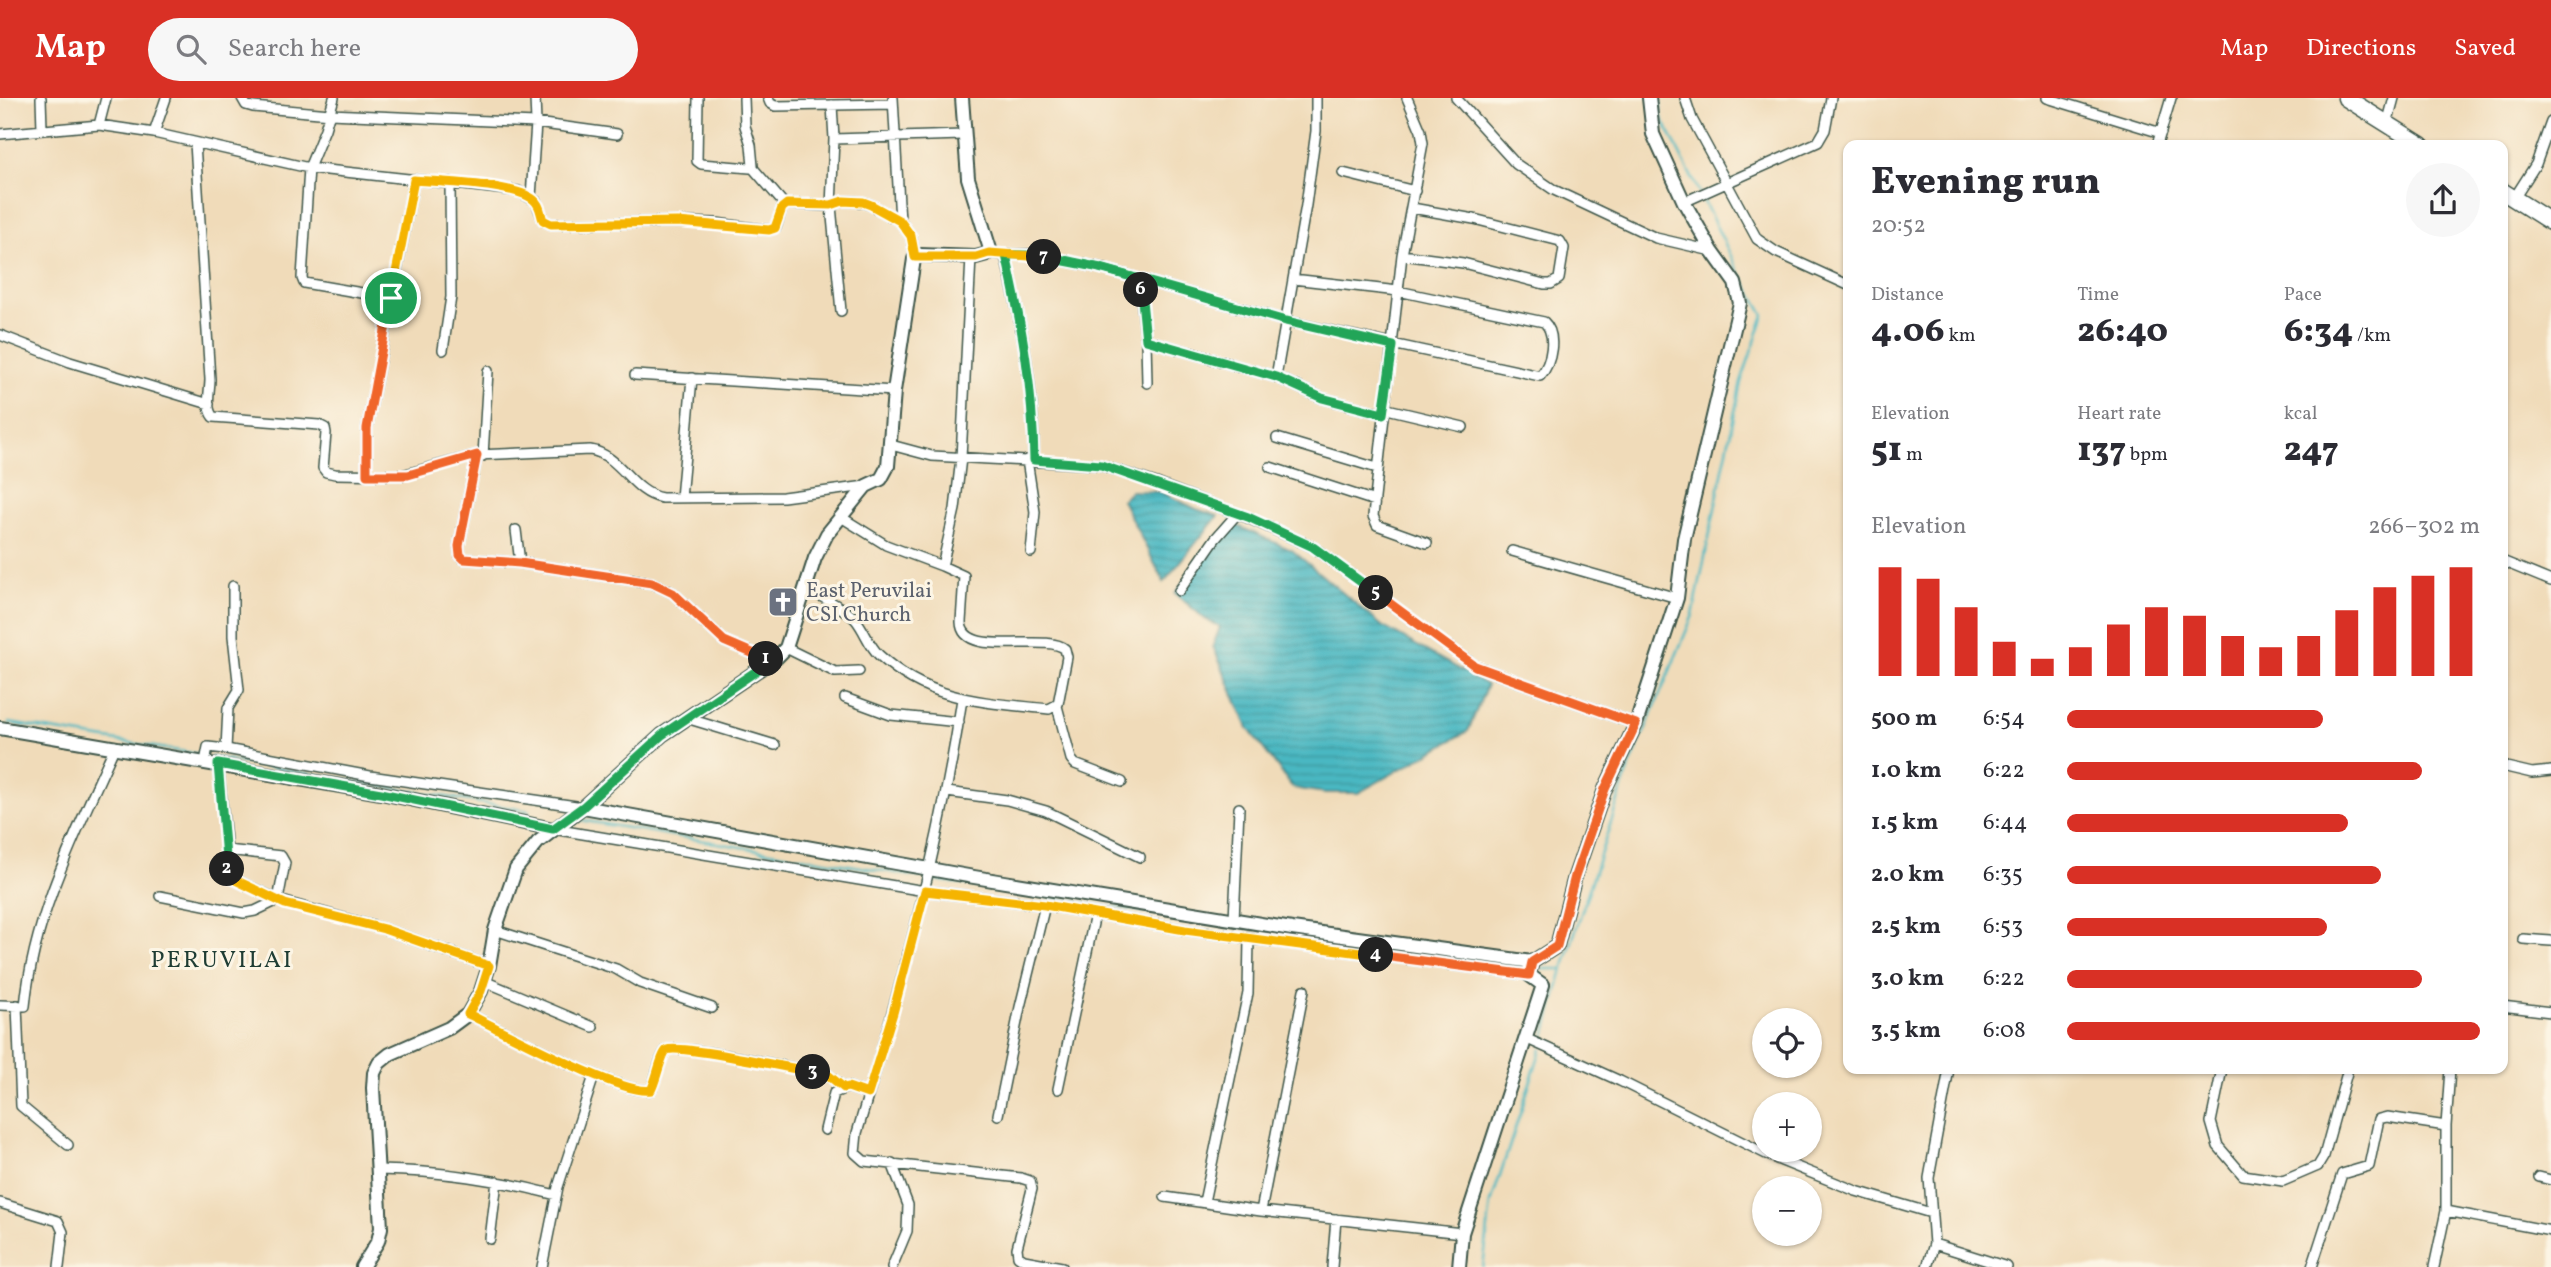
<!DOCTYPE html>
<html lang="en">
<head>
<meta charset="utf-8">
<style>
	body { margin:0; font-family:Vollkorn,serif; background:#f7f7f7; color:#2b2b33; height:100vh; display:flex; flex-direction:column; font-size:26px; white-space:nowrap }
	* { box-sizing:border-box; margin:0 }
	p { font-size:23px; color:#7c7c81 }
	.icon { flex:none; width:38px; height:38px; fill:none; stroke:currentColor; stroke-width:2; stroke-linecap:round; stroke-linejoin:round }
	.map { position:relative; flex:1; overflow:hidden }
	.drawer { position:absolute; left:1843px; top:42px; width:665px; height:934px; display:flex; flex-direction:column; background:#fff; border-radius:14px; box-shadow:0 2px 5px #0004 }
	.drawer>* { flex:none }
	.fabs { position:absolute; left:1752px; top:910px; display:grid; gap:14px }
	.fabs a { display:grid; place-items:center; width:70px; height:70px; border-radius:50%; background:#fff; box-shadow:0 2px 5px #0004; font-size:35px }
	.pin { position:absolute; display:grid; place-items:center; width:60px; height:60px; color:#fff; margin:-30px; border:4px solid #fff; border-radius:50%; box-shadow:0 2px 7px #0007 }
	.km { position:absolute; width:35px; height:35px; margin:-18px; border-radius:50%; background:#222; color:#fff; font-size:19px; line-height:35px; text-align:center }
	.round { display:grid; place-items:center; flex:none; width:74px; height:74px; border-radius:37px; background:#f7f7f7 }
	.headline { display:flex; align-items:center; justify-content:space-between; height:119px; padding:0 28px }
	h1 { font-size:38px; font-weight:800; line-height:52px }
	.stats { display:grid; grid-template-columns:repeat(3,1fr); gap:10px; height:119px; padding:7px 28px }
	.stats div { display:grid; align-content:center }
	.stats b { font-size:35px; font-weight:800 }
	.stats small { font-size:19px; font-weight:400 }
	.stats p { font-size:19px }
	.chart { height:196px; padding:14px 28px }
	.chart p { display:flex; justify-content:space-between }
	.chart svg { width:100%; height:126px; margin-top:7px; stroke:#d93025; stroke-width:6 }
	ul { padding:0 28px; list-style:none; font-size:23px }
	li { display:grid; grid-template-columns:112px 84px 1fr; align-items:center; height:52px }
	li i { height:18px; border-radius:9px; background:#d93025 }
	header { display:flex; align-items:center; gap:42px; box-sizing:border-box; height:98px; padding:0 35px; background:#d93025; color:#fff }
	header strong { font-size:33px }
	nav { display:flex; gap:38px; margin-inline-start:auto; font-size:24px }
	.search { width:490px; height:63px; background:#f7f7f7; display:flex; align-items:center; gap:18px; box-sizing:border-box; padding:0 24px; border-radius:38px; color:#7c7c81; font-size:26px }
	.map>svg:first-child { display:block }
</style>
</head>
<body>
<header>
<strong>Map</strong>
<div class="search"><svg class="icon" aria-label="search" viewBox="0 0 24 24"><circle cx="10" cy="10" r="6"/><path d="M15 15l6 6"/></svg>Search here</div>
<nav><a>Map</a><a>Directions</a><a>Saved</a></nav>
</header>
<div class="map">
<svg width="2551" height="1169" viewBox="0 0 2551 1169">
	<defs>
		<pattern id="water-rules" width="6" height="5" patternUnits="userSpaceOnUse" patternTransform="scale(1.75)"><rect width="6" height="5" fill="#4ab8c2"/><path d="M0 2.5h6" fill="none" stroke="#3d979e"/></pattern>
	</defs>
	<rect width="100%" height="100%" fill="#fcf5e5"/>
	<filter id="ink" filterUnits="userSpaceOnUse"><feTurbulence type="fractalNoise" baseFrequency=".0143" numOctaves="2"/><feDisplacementMap in="SourceGraphic" scale="14" xChannelSelector="R" yChannelSelector="G"/><feConvolveMatrix kernelMatrix="1 2 1 2 8 2 1 2 1" color-interpolation-filters="sRGB"/></filter>
	<filter id="wash" filterUnits="userSpaceOnUse"><feTurbulence type="fractalNoise" baseFrequency=".00686" numOctaves="4" result="noise"/><feDisplacementMap in="SourceGraphic" scale="28" xChannelSelector="R" yChannelSelector="G"/><feGaussianBlur stdDeviation="1.57" result="paint"/><feColorMatrix in="noise" values="0 0 0 0 0 0 0 0 0 0 0 0 0 0 0 0 0 1.4 0 .05"/><feComposite in="paint" operator="in"/></filter>
	<g filter="url(#wash)">
		<rect width="100%" height="100%" fill="#f0dbb9"/>
		<path fill="url(#water-rules)" stroke="#347a7b" stroke-width="2" d="M1131,393l30,1 35,17 22,7 -54,66 -42,-82z
			M1231,425l61,27 90,76 105,59 -19,46 -110,62h-33l-32,-5 -45,-60 -35,-82 7,-19 -15,-8 -30,-26z"/>
		<g fill="none" stroke-linecap="round" stroke-linejoin="round">
			<path stroke="#4ab8c2" stroke-width="2.5" d="M9,625l194,32
				M211,659l318,54
				M574,721l346,58
				M936,782l333,51
				M1507,867l18,2
				M1542,871h21
				M1543,945l20,-74 64,-196 66,-158 48,-233 23,-67 -24,-41 -79,-158 -1,-18
				M1483,1169l8,-64 50,-154"/>
		</g>
	</g>
	<g filter="url(#ink)">
		<g fill="none" stroke-linecap="round" stroke-linejoin="round">
			<g stroke="#3e5548" stroke-width="12">
				<path id="minor" d="M41,0l1,31
					M242,0l4,7 7,2 77,7 206,9 81,11
					M698,0l-1,63 4,3 49,4 3,-2 -2,-21 -6,-19 -1,-28
					M768,0l2,5 5,3 118,-2
					M893,0l7,123
					M1407,0l14,33 2,12 -21,112 -29,261 4,9 50,18
					M1456,0l60,66 38,26 102,48 56,13
					M1685,0l7,21 65,120 19,13 72,33
					M2047,0l114,35
					M832,7l2,34 -3,67 10,105
					M2387,26l7,-26
					M99,27l7,-27
					M154,35l12,-35
					M0,36l99,-9 55,8 155,35 16,-39 9,-31
					M834,41l129,-4
					M195,45l15,236c0,12 -5,28 3,38l106,8 6,3 1,5 -3,35 3,4 9,2 67,1 75,-20 113,-5c31,5 42,43 72,48l121,-1 83,-11
					M2157,47l14,-47
					M752,69l33,38
					M1343,75l72,18
					M531,99l5,-74 -1,-25
					M2515,99l21,-33 15,-42
					M1684,104l134,-60 7,-12 6,-32
					M989,155l16,2c17,71 29,133 29,205
					M1005,157l26,-1 70,14 185,53 254,55c12,-13 17,-42 4,-54l-146,-31 -105,-12
					M1402,157l61,8 81,21h7l8,-5 5,-31 -4,-7 -86,-22 -62,-11
					M1139,181l7,61 1,43
					M391,200l-87,-15 -2,-5 7,-110 209,23 18,10 7,19 8,4 127,-2 38,1 53,7 7,-3 6,-19 5,-4 44,2 12,-5 19,1 9,3 29,16 11,15 4,21
					M0,237l70,27 139,42
					M1146,242l130,37 46,21 61,16
					M443,252l8,-53 -1,-115
					M2502,261l2,-11
					M635,277l259,16
					M1276,279l30,-172 10,-74v-33
					M1383,310l80,19
					M1277,340l100,30
					M891,347l41,11 168,9 59,19 89,34 65,29 162,119 161,58
					M477,357l-18,91 1,9 4,4 56,4 132,20 21,10 51,48 47,20
					M483,358l5,-85
					M1027,362l8,52 -4,40
					M1270,369l105,34
					M367,377v-47l47,-248
					M681,400l11,-120
					M841,419l45,28 56,21
					M516,432l4,33
					M1512,453l165,47
					M2502,463l49,20
					M807,490c15,10 37,19 49,32 9,11 13,26 23,35 51,47 105,47 170,54l9,-5 9,-47 -2,-8c-19,-17 -103,11 -104,-27l3,-46 -22,-10 13,-57 6,-51 10,-201
					M1179,493l36,-52 22,-25
					M786,550l49,24 24,-1
					M845,600l46,17 68,7
					M962,601c-22,148 -62,291 -105,434l-2,20 9,8 157,17 9,3 2,8 -15,59 1,8 6,4 38,7
					M1057,608l14,53 4,5 47,18
					M686,620l89,27
					M226,651l2,-41 11,-18 -6,-54v-50
					M205,664l3,-15 18,2 144,27 213,31
					M218,666l9,86 54,6 4,7 -7,37 -51,-24v-26
					M2502,668l30,7 19,-2
					M947,694l60,8 39,11 94,46
					M553,731l372,62 120,14 140,25 344,45
					M160,798l84,17 11,-2 23,-11 106,29 105,37
					M1234,822l5,-112
					M495,832l121,39 24,14 72,25
					M2523,841l28,2
					M484,883l109,46
					M0,907l25,1c9,-93 53,-177 90,-260
					M17,907l4,101 47,39
					M2502,908l49,6
					M468,916c33,15 154,82 183,76 5,-9 9,-36 16,-40 11,-7 140,21 161,25l16,13
					M1525,940l95,43 152,76 84,34 75,22
					M2222,971l-11,53 7,24 25,29 40,6 35,-15 6,-10 24,-87
					M1058,991l37,-175
					M998,1017l22,-108 25,-102
					M825,1032l9,-37 14,-6 20,7
					M892,1065l16,42 -1,26 -15,36
					M378,1072c63,1 117,9 178,25
					M2539,1079l12,3
					M1165,1099l96,14 201,22
					M1204,1104l44,-209 1,-55
					M0,1105l58,18 5,11 -4,35
					M1261,1113l43,-221
					M2446,1113l105,20
					M490,1141l7,-58
					M1934,1146l73,23
					M542,1169l16,-80 36,-111
					M1332,1169l4,-48
					M1927,1169l7,-23 -5,-66 20,-109
					M2312,1169l30,-93 27,-8 10,-47 8,-2 59,9
					M2434,1169l12,-56v-85l4,-57"/>
			</g>
			<g stroke="#3e5548" stroke-width="16">
				<path id="tertiary" d="M0,630l381,65 172,36
					M583,709l391,70 318,52 240,33
					M362,1169l16,-26 3,-13 -8,-140 1,-15 5,-10 11,-9 59,-26 19,-14 13,-23 8,-25 6,-36 21,-61 22,-27 45,-35 79,-72 114,-77 10,-10 29,-90 12,-24 39,-48 15,-7 7,-13 6,-75 20,-132 5,-4 57,2 11,-3 3,-5 -22,-71 -6,-80
					M1459,1169l3,-34 81,-248 -14,-10 3,-13 25,-16 18,-70 30,-87 31,-65 41,-126 7,-59 56,-236 -5,-20 -23,-32 -28,-49 -31,-68 -4,-36"/>
			</g>
			<g stroke="#3e5548" stroke-width="19">
				<path id="trunk" d="M2346,0l75,47
					M2502,93l49,31"/>
			</g>
			<use href="#minor" stroke="#fff" stroke-width="9"/>
			<use href="#tertiary" stroke="#fff" stroke-width="12"/>
			<use href="#trunk" stroke="#fff" stroke-width="16"/>
		</g>
	</g>
	<g fill="none" stroke-linecap="round" stroke-linejoin="round" filter="url(#ink)">
		<g stroke="#fff" stroke-width="14">
			<path id="split-1" d="M391,200l-24,130v47h41l69,-20 -18,91 1,9 4,4 56,4 132,20 21,10 51,48 42,18"/>
		</g>
		<g stroke="#fff" stroke-width="14">
			<path id="split-2" d="M227,771l-9,-105 163,29 172,36 30,-22 79,-72 109,-74 -5,-2"/>
		</g>
		<g stroke="#fff" stroke-width="14">
			<path id="split-3" d="M227,771v7l58,28 99,25 105,37 -8,25 -13,23c34,16 154,82 183,76 5,-8 10,-36 16,-40 12,-6 126,19 146,22"/>
		</g>
		<g stroke="#fff" stroke-width="14">
			<path id="split-4" d="M813,974l15,3 16,13 4,-1 20,7 25,-81 32,-122 120,14 140,25 191,25"/>
		</g>
		<g stroke="#fff" stroke-width="14">
			<path id="split-5" d="M1376,857l153,20 3,-13 25,-16 18,-70 30,-87 31,-65 -161,-58 -99,-73"/>
		</g>
		<g stroke="#fff" stroke-width="14">
			<path id="split-6" d="M1141,192l-2,-11c-43,-12 -88,-26 -133,-24 16,71 27,133 28,205l67,5 147,52 65,30 63,46"/>
		</g>
		<g stroke="#fff" stroke-width="14">
			<path id="split-7" d="M1044,159l57,11 185,53 107,25 -10,68 -61,-16 -46,-21 -130,-37 -5,-50"/>
		</g>
		<g stroke="#fff" stroke-width="14">
			<path id="split-8" d="M391,200l23,-118c26,2 103,4 120,20 7,6 6,13 9,20l8,4 127,-2 91,8 6,-2 7,-20 5,-4 44,1 12,-4 20,1 8,3 29,16 11,15 4,21h61l13,-4 55,4"/>
		</g>
		<use href="#split-1" stroke="#f0652b" stroke-width="9"/>
		<use href="#split-2" stroke="#22a559" stroke-width="9"/>
		<use href="#split-3" stroke="#f5b400" stroke-width="9"/>
		<use href="#split-4" stroke="#f5b400" stroke-width="9"/>
		<use href="#split-5" stroke="#f0652b" stroke-width="9"/>
		<use href="#split-6" stroke="#22a559" stroke-width="9"/>
		<use href="#split-7" stroke="#22a559" stroke-width="9"/>
		<use href="#split-8" stroke="#f5b400" stroke-width="9"/>
	</g>
	<defs>
		<g id="church-square" transform="scale(1.575)"><rect x="-9" y="-9" width="18" height="18" rx="4" fill="#6b7280" stroke="#fcf5e5"/><path d="M-1.2-6h2.4v3.5h3.3v2.4h-3.3V6h-2.4V-.1h-3.3v-2.4h3.3Z" fill="#fff"/></g>
	</defs>
	<g fill-rule="evenodd">
		<use href="#church-square" x="783" y="504"/>
	</g>
	<g text-anchor="middle" stroke-width="6" stroke-linejoin="round" paint-order="stroke">
		<g font-size="21" fill="#5b616d" stroke="#fcf5e5" text-anchor="start">
			<text x="806" y="499">East Peruvilai<tspan x="806" dy="24">CSI Church</tspan></text>
		</g>
		<g font-size="24" letter-spacing="2" fill="#1f3d34" stroke="#fcf5e5">
			<text x="222" y="869">PERUVILAI</text>
		</g>
	</g>
</svg>
<div class="fabs">
<a><svg class="icon" aria-label="locate" viewBox="0 0 24 24"><circle cx="12" cy="12" r="6"/><path d="M12 2v4M12 18v4M2 12h4M18 12h4"/></svg></a>
<a>+</a>
<a>−</a>
</div>
<div class="pin" style="left:391px;top:200px;background:#1e9e55"><svg class="icon" aria-label="arrive" viewBox="0 0 24 24"><path d="M6 21V4h12l-3 4 3 4H6"/></svg></div>
<b class="km" style="left:766px;top:561px">1</b>
<b class="km" style="left:227px;top:771px">2</b>
<b class="km" style="left:813px;top:974px">3</b>
<b class="km" style="left:1376px;top:857px">4</b>
<b class="km" style="left:1376px;top:495px">5</b>
<b class="km" style="left:1141px;top:192px">6</b>
<b class="km" style="left:1044px;top:159px">7</b>
<section class="drawer">
<div class="headline"><div><h1>Evening run</h1><p>20:52</p></div><a class="round"><svg class="icon" aria-label="share" viewBox="0 0 24 24"><path d="M12 15V3M7 8l5-5 5 5M5 13v7h14v-7"/></svg></a></div>
<div class="stats">
<div><p>Distance</p><b>4.06<small> km</small></b></div>
<div><p>Time</p><b>26:40</b></div>
<div><p>Pace</p><b>6:34<small> /km</small></b></div>
</div>
<div class="stats">
<div><p>Elevation</p><b>51<small> m</small></b></div>
<div><p>Heart rate</p><b>137<small> bpm</small></b></div>
<div><p>kcal</p><b>247</b></div>
</div>
<div class="chart"><p><span>Elevation</span>266–302 m</p>
<svg viewBox="0 0 160 44" preserveAspectRatio="none"><path d="M5 44V6M15 44V10M25 44V20M35 44V32M45 44V38M55 44V34M65 44V26M75 44V20M85 44V23M95 44V30M105 44V34M115 44V30M125 44V21M135 44V13M145 44V9M155 44V6"/></svg>
</div>
<ul>
<li><b>500 m</b>6:54<i style="width:62%"></i></li>
<li><b>1.0 km</b>6:22<i style="width:86%"></i></li>
<li><b>1.5 km</b>6:44<i style="width:68%"></i></li>
<li><b>2.0 km</b>6:35<i style="width:76%"></i></li>
<li><b>2.5 km</b>6:53<i style="width:63%"></i></li>
<li><b>3.0 km</b>6:22<i style="width:86%"></i></li>
<li><b>3.5 km</b>6:08<i style="width:100%"></i></li>
</ul>
</section>
</div>
</body>
</html>
